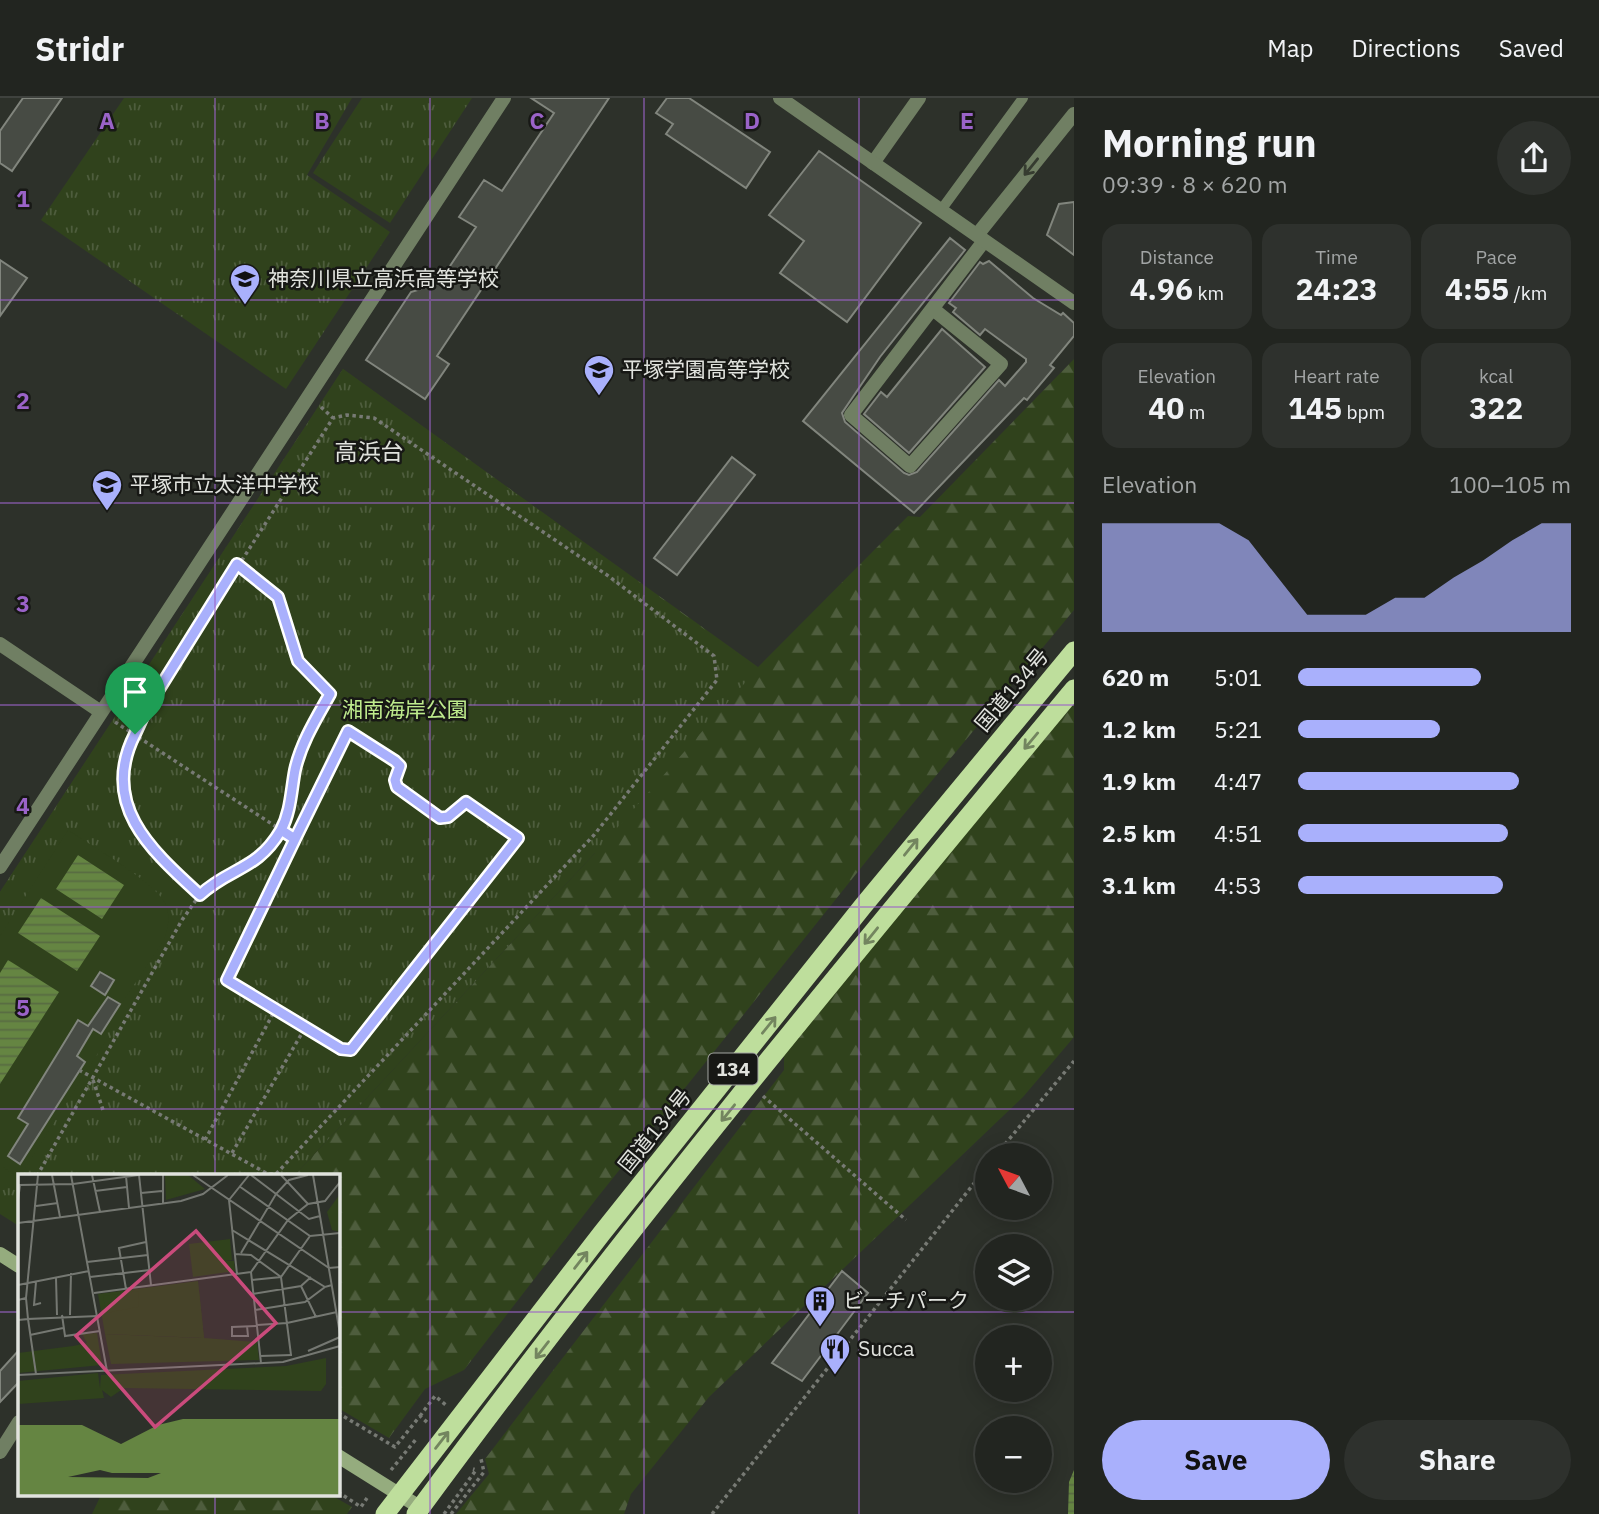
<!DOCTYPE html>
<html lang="en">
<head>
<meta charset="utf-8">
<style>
	body { margin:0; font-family:"IBM Plex Sans","Noto Sans JP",sans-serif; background:#2e312d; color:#f1f3f6; height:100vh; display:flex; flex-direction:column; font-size:26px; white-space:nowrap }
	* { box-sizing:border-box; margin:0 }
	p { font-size:23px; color:#a2a5a5 }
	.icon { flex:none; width:38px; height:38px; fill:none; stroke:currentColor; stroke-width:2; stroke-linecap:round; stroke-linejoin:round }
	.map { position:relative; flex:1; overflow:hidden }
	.drawer { display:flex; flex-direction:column; background:#222520; width:525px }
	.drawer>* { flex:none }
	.needle { width:46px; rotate:311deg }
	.buttons { position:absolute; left:975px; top:1045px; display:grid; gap:14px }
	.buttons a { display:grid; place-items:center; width:77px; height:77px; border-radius:50%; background:#222520; box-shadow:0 4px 18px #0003,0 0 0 2px #3f423e; font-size:35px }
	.pin { position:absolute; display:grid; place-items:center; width:60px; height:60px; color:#fff; margin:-72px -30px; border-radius:50% 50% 50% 0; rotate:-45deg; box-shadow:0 0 7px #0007 }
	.pin .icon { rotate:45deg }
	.round { display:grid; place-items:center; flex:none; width:74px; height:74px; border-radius:37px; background:#2e312d }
	.headline { display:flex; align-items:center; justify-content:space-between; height:119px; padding:0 28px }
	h1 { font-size:38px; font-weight:800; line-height:52px }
	.stats { display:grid; grid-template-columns:repeat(3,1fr); gap:10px; height:119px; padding:7px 28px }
	.stats div { display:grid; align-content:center; border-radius:18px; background:#2e312d; text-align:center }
	.stats b { font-size:30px; font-weight:800 }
	.stats small { font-size:19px; font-weight:400 }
	.stats p { font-size:19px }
	.chart { height:196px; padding:14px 28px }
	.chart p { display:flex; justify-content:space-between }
	.chart svg { width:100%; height:126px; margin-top:7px; fill:#a9b0fc; opacity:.7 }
	.cta { display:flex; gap:14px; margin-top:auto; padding:14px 28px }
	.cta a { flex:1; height:80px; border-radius:42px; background:#a9b0fc; color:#111; font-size:28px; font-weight:800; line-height:80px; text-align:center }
	.cta a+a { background:#2e312d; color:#f1f3f6 }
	ul { padding:0 28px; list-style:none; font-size:23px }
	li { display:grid; grid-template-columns:112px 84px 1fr; align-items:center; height:52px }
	li i { height:18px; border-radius:9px; background:#a9b0fc }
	header { display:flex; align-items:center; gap:42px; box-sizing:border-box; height:98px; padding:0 35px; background:#222520; border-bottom:2px solid #3f423e }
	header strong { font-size:33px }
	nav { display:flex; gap:38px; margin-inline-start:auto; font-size:24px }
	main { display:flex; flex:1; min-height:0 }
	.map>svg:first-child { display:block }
</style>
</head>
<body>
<header>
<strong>Stridr</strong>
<nav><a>Map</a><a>Directions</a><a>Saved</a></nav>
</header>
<main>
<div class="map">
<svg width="1074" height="1416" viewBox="0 0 1074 1416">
	<defs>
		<pattern id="forest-firs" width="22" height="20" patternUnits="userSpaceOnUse" patternTransform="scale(1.75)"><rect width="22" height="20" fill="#30421c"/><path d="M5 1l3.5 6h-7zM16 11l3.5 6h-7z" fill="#4e5d3d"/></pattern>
		<pattern id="park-tufts" width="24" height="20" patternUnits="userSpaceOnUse" patternTransform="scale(1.75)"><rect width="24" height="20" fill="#30421c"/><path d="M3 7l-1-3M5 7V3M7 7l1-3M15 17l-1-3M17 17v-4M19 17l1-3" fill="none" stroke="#4e5d3d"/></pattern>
		<pattern id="water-rules" width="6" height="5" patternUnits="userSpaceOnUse" patternTransform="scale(1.75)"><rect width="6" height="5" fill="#658542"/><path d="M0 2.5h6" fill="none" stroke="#586b42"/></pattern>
	</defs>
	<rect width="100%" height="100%" fill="#2d312a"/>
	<path fill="url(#forest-firs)" d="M1074,261v251l-174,209 -303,379 -133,172 -39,19 -36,49 -51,-30v-232h-44l301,-323 -595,83v-44l343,-523 415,298 150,-151 12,1z
		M1074,606v333l-51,60 -314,300 -78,97 -7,20h-168l33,-40 -4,-15 299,-389v-25z
		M101,1397h230l21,12 -5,7h-255z"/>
	<path fill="url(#park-tufts)" d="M124,0h228l-45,77 83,57 -104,157 -245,-169z
		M362,0h110l-82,125 -77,-50z
		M343,271l415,299 -163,185 -301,323h-275v50l-19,-12v-322z"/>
	<path fill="#30421c" d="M68,732c21,14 89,54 97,73 6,12 3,25 -1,37l-65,97 6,5 -86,136 -19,-13v-229z"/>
	<path fill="url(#water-rules)" d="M78,757l46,30 -22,34 -46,-30z
		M41,800l59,38 -23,35 -59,-38z
		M8,862l51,32 -59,92v-111z
		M1074,1372v44h-6l1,-32z"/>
	<path fill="#474b44" stroke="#81857d" stroke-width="2" d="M23,0h39l-50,73 -12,-8v-32z
		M531,0h78l-172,258 12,8 -24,35 -59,-39 45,-68 27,-8 38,-57 -17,-10 25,-37 18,11 52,-78z
		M667,0h22l81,54 -24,36 -80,-54 7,-10 -17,-11z
		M819,53l102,72 -74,99 -67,-49 24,-32 -35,-26z
		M1074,104v53l-27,-20 12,-31z
		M950,140l15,12 -85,107 -38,56 3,9 59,51 5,2 8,-3 82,-92 6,6 21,-24v-3l-41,-30 -5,6 -27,-23 3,-4 -7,-5 31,-41 3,2 6,-3 44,37 28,17 2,-2 11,10v13l-24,29 4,3 -27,32 -3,-2 -110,115 -111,-92z
		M0,162l27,18 -27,38z
		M942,231l43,38 -76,86 -45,-39 17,-22 6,5z
		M732,359l23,18 -78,100 -23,-17z
		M100,874l14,8 -9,15 -14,-9z
		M108,899l12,7 -19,30 -8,-5 -16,27 8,6 -65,102 -12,-8 20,-32 -10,-6 60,-98 10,6z
		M842,1173l26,22 -66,88 -30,-18z
		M19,1252v32l-19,20v-31z"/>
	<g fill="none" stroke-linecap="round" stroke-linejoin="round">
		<path stroke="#777a74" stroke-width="3.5" stroke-dasharray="3.5 3.5" stroke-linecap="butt" d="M321,309l12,11
			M115,624l180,117
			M348,633l47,30 5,5 -5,14 2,7 43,31 8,-1 18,-15 52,36 -168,212 -9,-1 -114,-69z
			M79,972l189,104h8l318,-339 123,-155 -3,-24 -107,-81 -233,-157 -27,-3 -14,3 -187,292c-44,96 -17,119 54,185
			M93,982l10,30
			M763,998l143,124
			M205,1042l70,-130
			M232,1055l73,-125
			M996,1057l78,-94
			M37,1078l145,-256c9,-12 16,-25 27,-34 20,-16 47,-19 63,-41 18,-24 17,-50 23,-77 7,-27 22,-50 35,-74l-32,-33 -20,-64 -41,-33
			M257,1078l4,-6
			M338,1315l57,34 25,-31 9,8
			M420,1318l15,-20 12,10
			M391,1372l26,-32
			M338,1394l23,15 6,-9
			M444,1416l32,-44 -3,-1
			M451,1416l33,-42 -3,-13
			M712,1416l275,-347"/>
		<path stroke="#707f63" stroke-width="10" d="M941,112l82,-112"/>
		<path stroke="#707f63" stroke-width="14" d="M873,65l46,-65
			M977,137l97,-121
			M933,211l68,55 -91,102 -59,-51 133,-174
			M0,546l101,68
			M0,769l504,-769
			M0,1354l19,-30"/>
		<path stroke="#707f63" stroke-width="14" d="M780,0l294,205"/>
		<path stroke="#95ac7e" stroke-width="14" d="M0,1156l19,12
			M338,1358l83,52"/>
		<path stroke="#bede9c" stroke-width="19" d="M385,1416l217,-281 261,-327 211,-255
			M416,1416c208,-283 434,-555 658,-825"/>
	</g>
	<defs><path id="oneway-shaft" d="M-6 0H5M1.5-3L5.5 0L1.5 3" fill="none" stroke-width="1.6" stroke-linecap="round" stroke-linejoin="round" transform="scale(1.75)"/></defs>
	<use stroke="#363c30" href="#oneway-shaft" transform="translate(1031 69) rotate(129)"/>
	<g stroke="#73855f">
		<use href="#oneway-shaft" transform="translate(1031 643) rotate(130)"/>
		<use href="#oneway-shaft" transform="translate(911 749) rotate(-51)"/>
		<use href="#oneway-shaft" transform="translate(871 838) rotate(129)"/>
		<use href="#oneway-shaft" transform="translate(769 927) rotate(-51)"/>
		<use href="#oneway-shaft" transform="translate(728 1015) rotate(129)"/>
		<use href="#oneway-shaft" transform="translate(581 1162) rotate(-52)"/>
		<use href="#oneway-shaft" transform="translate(542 1252) rotate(128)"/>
		<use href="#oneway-shaft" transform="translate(442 1342) rotate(-52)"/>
	</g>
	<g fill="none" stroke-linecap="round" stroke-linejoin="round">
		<g stroke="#fff" stroke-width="14">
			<path id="route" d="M135,636c-36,71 17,117 65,161 30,-28 57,-24 81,-65l14,9 53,-108 47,30 5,5 -5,14 2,7 43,31 8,-1 18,-15 52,36 -167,212 -10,-1 -114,-69 68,-141 -14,-9c10,-19 10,-39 14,-60 6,-27 21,-51 35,-76l-32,-33 -20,-64 -41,-33 -91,146 -11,24"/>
		</g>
		<use href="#route" stroke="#a9b0fc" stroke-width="9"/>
	</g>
	<path fill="none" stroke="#9a63c8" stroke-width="2" stroke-opacity="0.55" d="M215,0v1078M430,0v1416M644,0v1416M859,0v1416M0,202h1074M0,405h1074M0,607h1074M0,809h1074M0,1011h1074M0,1214h19M338,1214h736M215,1397v19"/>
	<defs>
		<g id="school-pin" transform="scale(1.575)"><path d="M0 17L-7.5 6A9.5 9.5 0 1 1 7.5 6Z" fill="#a9b0fc" stroke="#171815"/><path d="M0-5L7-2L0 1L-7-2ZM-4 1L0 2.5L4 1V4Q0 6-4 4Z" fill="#111"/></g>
		<g id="building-pin" transform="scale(1.575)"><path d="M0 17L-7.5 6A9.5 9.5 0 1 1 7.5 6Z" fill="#a9b0fc" stroke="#171815"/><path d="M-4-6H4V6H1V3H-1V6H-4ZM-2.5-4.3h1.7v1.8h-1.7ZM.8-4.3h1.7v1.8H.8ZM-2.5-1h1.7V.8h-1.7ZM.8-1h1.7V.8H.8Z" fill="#111"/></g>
		<g id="restaurant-pin" transform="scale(1.575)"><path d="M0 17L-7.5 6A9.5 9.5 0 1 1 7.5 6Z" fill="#a9b0fc" stroke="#171815"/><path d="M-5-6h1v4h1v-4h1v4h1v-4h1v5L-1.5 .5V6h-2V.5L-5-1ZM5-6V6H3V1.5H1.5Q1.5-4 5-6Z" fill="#111"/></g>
	</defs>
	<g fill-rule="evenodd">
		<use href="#school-pin" x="245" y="181"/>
		<use href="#school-pin" x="599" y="272"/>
		<use href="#school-pin" x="107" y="387"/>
		<use href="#building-pin" x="820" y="1203"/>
		<use href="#restaurant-pin" x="835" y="1251"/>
	</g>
	<g text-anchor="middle" stroke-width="5" stroke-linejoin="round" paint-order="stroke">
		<rect fill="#171815" stroke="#a4a6a2" stroke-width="2" x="708.5" y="955.5" width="49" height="31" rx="5"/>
		<g font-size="19" font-weight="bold" fill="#e1e3de">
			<text x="733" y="978">134</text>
		</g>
		<g font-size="21" fill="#e1e3de" stroke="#171815" text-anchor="start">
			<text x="268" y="188">神奈川県立高浜高等学校</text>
			<text x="622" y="279">平塚学園高等学校</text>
			<text x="130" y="394">平塚市立太洋中学校</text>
			<text x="843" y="1210">ビーチパーク</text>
			<text x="858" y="1258">Succa</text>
		</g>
		<g font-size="21" fill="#e1e3de" stroke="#171815">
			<text transform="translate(1012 592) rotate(-50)" y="7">国道134号</text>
			<text transform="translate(655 1033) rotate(-51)" y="7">国道134号</text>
		</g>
		<g font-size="21" fill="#beeb8d" stroke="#171815">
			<text x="405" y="619">湘南海岸公園</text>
		</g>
		<g font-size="23" fill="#e1e3de" stroke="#171815">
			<text x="369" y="362">高浜台</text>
		</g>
	</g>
	<g transform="translate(18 1076)">
		<rect width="322" height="322" fill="#2d312a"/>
		<path d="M180,107l6,57 53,4 2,18 -148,4 -6,-30 96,4zM79,159l5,32 -84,8v-20l55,-7 14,-3 -5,-9zM308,184v26l-5,7 -197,-3 -13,9 -9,-7 2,8 -86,6v-23l80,-8 2,15 1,-13 185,-9z" fill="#30421c"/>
		<path d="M322,20v38l-8,-2 -5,-18z" fill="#30421c"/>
		<path d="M147,1h23l17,14 -39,11zM212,65l2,21 -8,1h10l1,10 -42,6 -4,-33zM180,107l6,57 -99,-4 -7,-40z" fill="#30421c"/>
		<path d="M121,117l-1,16 -32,6 -3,-17z" fill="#30421c"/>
		<path d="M165,245h157v76h-322v-70h64l39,19 37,-19z" fill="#658542"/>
		<path d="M82,296l12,3h49l-13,5 -80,-1z" fill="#2d312a"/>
		<path fill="none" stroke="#757872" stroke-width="2" d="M34,1l8,42M53,1l36,196M74,1l8,37M121,1l12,110M145,1v29M175,1l136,93 11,-1M233,1l58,44 11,-3M263,1l27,29M295,1l27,159M108,2l3,32M221,12l71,50 30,-3M77,17l32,-4M123,19l21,-2M0,26l2,-15 53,-1 66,-9M18,32l22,-3M0,49l163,-22 22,-7 25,-19M214,56l93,57 7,-2M223,79l35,-59 13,-14 19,-5M216,80l17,1 30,22 10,78M69,88l61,-7M219,100l-8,-74 20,-25M72,103l60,-7M38,104l1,37M234,106l29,-3 29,-41M18,108l-2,23 7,-2M0,111l71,-14M283,112l15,31M108,115l-7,-41 27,-6M76,119l157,-21M235,120l48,-8 10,-9M0,126l8,-2 12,-123M237,136l50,-8 20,-15M44,141l3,21 35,-5M52,141l1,-42M0,146l10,-1 -2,-21M239,151l30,-2 50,-11M229,152l1,10h-16v-9l25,-1M12,161l33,-7M290,177l32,-14M242,182l32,-1M243,189l-10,-91 37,-52 20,-16 17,-3 15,-19M18,200l-8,-55 70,-3M0,201l265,-13 57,-16"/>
		<path fill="#ca4b7c" fill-opacity="0.15" stroke="#ca4b7c" stroke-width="3.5" d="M178,57l80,92 -121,104 -79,-91z"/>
		<rect width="322" height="322" fill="none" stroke="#e1e3de" stroke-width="3.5"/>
	</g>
	<g font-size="23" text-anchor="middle" font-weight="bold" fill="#9a63c8" stroke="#171815" stroke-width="5" stroke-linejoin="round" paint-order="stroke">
		<text x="107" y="31">A</text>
		<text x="322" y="31">B</text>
		<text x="537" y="31">C</text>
		<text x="752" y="31">D</text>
		<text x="967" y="31">E</text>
		<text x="23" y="109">1</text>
		<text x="23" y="311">2</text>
		<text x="23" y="514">3</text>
		<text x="23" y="716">4</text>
		<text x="23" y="918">5</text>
	</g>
</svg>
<div class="buttons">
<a><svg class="needle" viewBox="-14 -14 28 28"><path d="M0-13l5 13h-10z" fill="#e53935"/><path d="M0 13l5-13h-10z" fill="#a2a5a5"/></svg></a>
<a><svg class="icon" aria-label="layers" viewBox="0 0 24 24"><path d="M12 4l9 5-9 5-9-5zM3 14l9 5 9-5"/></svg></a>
<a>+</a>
<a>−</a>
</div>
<div class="pin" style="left:135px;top:636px;background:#1e9e55"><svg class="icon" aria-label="arrive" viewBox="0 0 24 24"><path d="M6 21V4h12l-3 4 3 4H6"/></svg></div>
</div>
<section class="drawer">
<div class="headline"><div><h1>Morning run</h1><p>09:39 · 8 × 620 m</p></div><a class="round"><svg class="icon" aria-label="share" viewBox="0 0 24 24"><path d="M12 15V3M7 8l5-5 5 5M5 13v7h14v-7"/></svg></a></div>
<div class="stats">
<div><p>Distance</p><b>4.96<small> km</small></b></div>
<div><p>Time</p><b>24:23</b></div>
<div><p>Pace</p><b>4:55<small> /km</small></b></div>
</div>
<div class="stats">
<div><p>Elevation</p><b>40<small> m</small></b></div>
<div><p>Heart rate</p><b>145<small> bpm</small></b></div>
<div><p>kcal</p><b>322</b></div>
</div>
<div class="chart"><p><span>Elevation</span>100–105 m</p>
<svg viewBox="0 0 160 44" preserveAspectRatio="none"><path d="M0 44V6L10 6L20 6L30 6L40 6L50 12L60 25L70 38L80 38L90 38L100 32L110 32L120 25L130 19L140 12L150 6L160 6V44z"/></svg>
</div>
<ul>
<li><b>620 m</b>5:01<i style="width:67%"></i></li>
<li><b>1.2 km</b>5:21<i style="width:52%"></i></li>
<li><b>1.9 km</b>4:47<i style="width:81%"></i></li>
<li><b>2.5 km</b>4:51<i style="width:77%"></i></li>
<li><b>3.1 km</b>4:53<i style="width:75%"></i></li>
</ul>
<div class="cta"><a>Save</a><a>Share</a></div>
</section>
</main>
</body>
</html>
